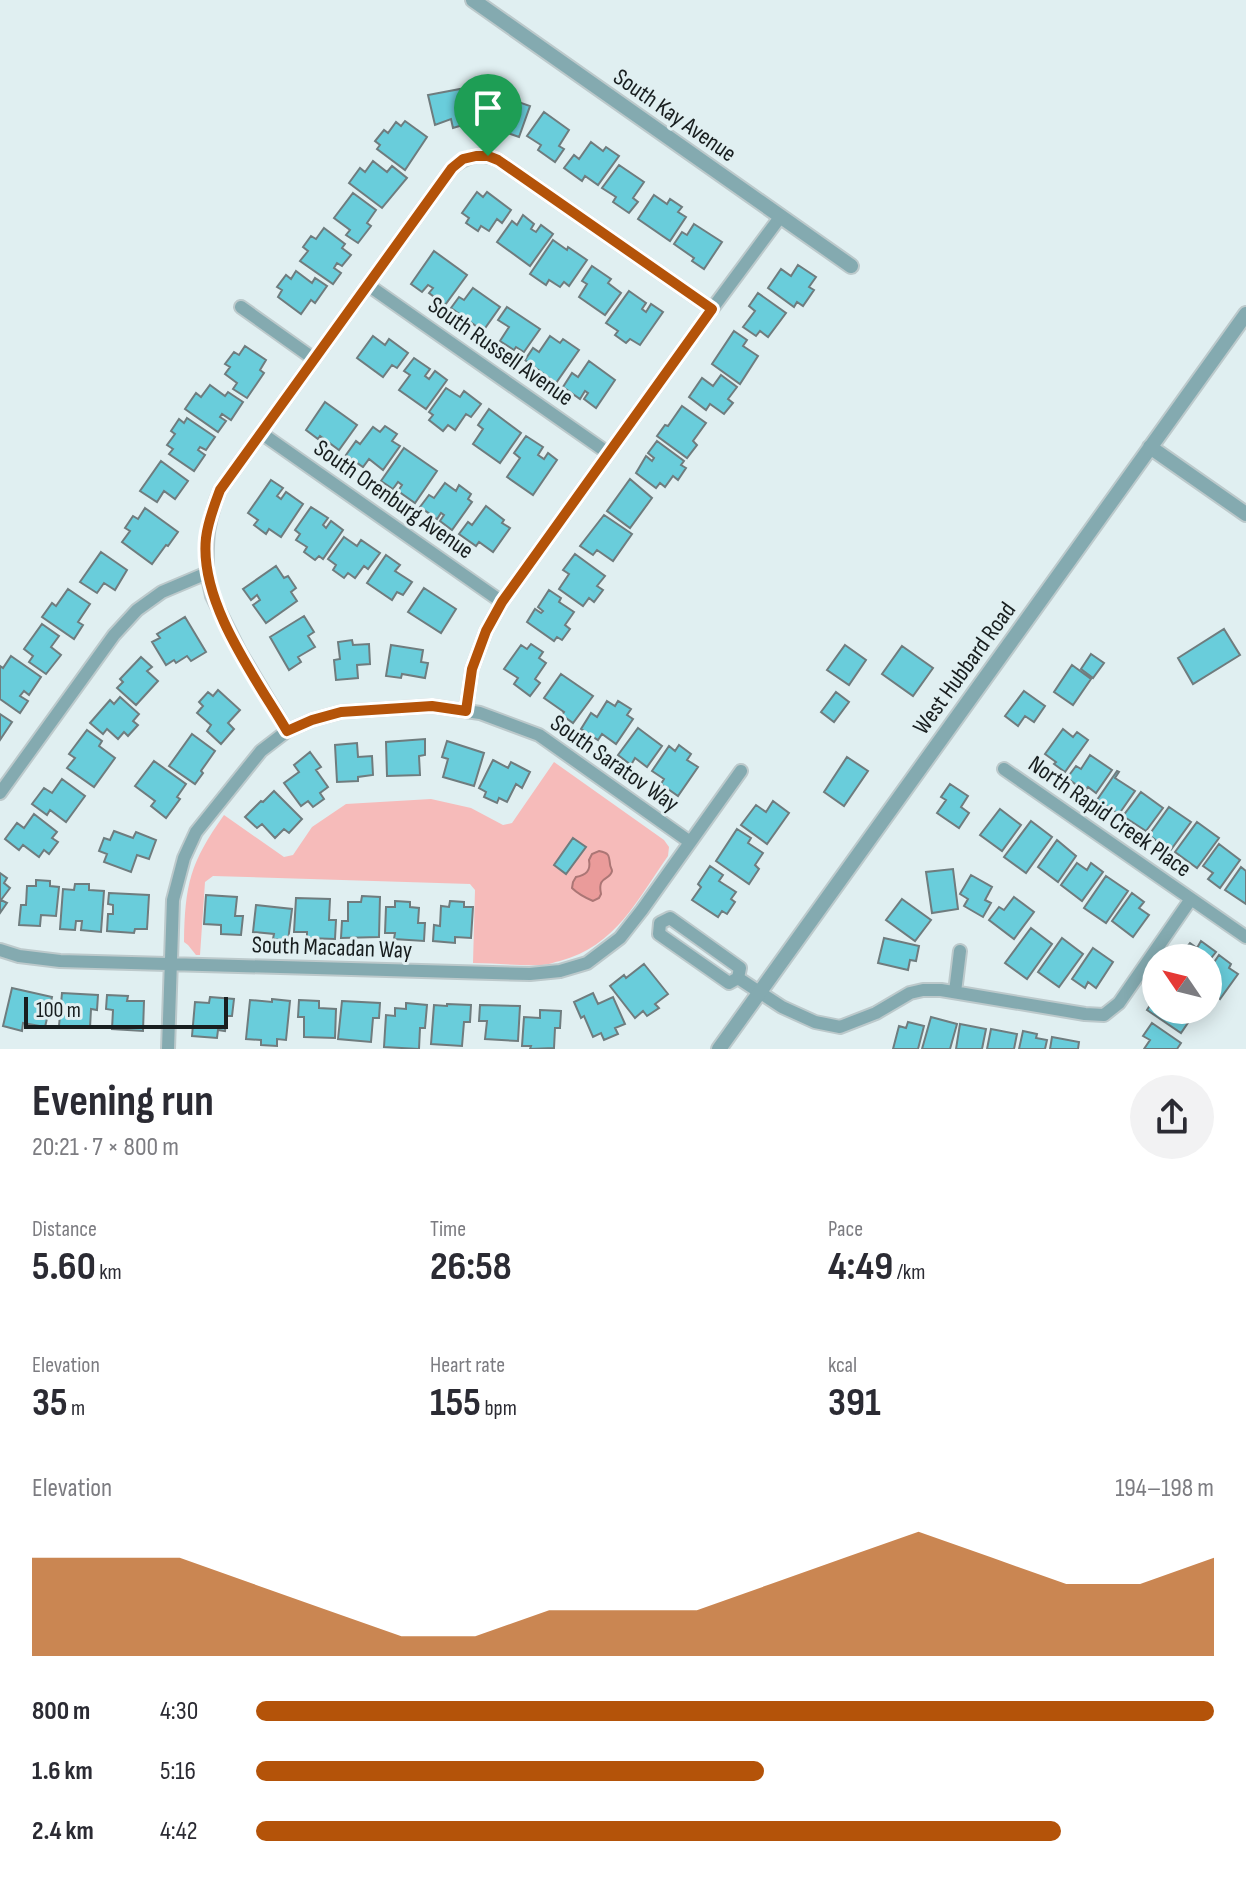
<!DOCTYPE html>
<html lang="en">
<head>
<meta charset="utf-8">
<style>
	body { margin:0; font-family:"Sofia Sans Condensed",sans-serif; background:#f2f2f3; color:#2b2b33; height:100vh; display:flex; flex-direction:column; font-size:30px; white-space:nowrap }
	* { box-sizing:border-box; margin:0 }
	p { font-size:26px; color:#7c7c81 }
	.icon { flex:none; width:44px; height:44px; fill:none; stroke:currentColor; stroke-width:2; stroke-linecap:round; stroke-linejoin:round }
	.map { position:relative; height:1049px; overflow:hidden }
	.panel { display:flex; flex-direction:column; background:#fff; flex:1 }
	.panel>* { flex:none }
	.needle { width:52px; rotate:305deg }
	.buttons { position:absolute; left:1142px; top:944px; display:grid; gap:16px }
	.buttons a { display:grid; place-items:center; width:80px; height:80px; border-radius:50%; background:#fff; box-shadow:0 4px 20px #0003; font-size:40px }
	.scale { position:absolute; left:24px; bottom:20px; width:204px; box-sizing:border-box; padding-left:8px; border:4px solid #181e1f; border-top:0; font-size:22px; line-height:28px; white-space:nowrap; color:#181e1f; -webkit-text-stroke:6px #e0eff1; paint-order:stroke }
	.pin { position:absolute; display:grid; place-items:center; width:68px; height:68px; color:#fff; margin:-82px -34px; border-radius:50% 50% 50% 0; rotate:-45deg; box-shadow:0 0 8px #0007 }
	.pin .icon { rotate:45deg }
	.round { display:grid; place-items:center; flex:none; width:84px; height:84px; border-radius:42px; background:#f2f2f3 }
	.headline { display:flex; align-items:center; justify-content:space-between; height:136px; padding:0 32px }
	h1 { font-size:44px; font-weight:700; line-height:60px }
	.metrics { display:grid; grid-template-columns:repeat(3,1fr); gap:12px; height:136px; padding:8px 32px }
	.metrics div { display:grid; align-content:center }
	.metrics b { font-size:40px; font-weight:700 }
	.metrics small { font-size:22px; font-weight:400 }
	.metrics p { font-size:22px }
	.chart { height:224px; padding:16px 32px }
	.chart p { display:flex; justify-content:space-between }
	.chart svg { width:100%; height:144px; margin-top:8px; fill:#b45309; opacity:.7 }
	ul { padding:0 32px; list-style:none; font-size:26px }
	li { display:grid; grid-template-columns:128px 96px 1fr; align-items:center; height:60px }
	li i { height:20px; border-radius:10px; background:#b45309 }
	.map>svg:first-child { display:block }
</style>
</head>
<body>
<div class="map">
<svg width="1246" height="1049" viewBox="0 0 1246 1049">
	<rect width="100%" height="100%" fill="#e0eff1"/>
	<path fill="#f6bbba" d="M554,762l110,78 5,7 -1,9c-31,44 -52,90 -108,105 -6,1 -12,4 -18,4 -23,1 -46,-2 -69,-2l2,-73 -5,-6 -257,-8 -8,6 -5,73h-4l-8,-10 -4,-3c1,-58 6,-79 40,-127l60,42 9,-2 19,-28 34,-23 85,-5 40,9 32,17 9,-2z"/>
	<path fill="#ea9b9a" stroke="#ab7675" stroke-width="2" d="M599,851c10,2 10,4 11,13 0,3 2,5 2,7 -2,10 -15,4 -11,23l-2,4 -6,3c-7,-3 -16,-8 -21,-13l1,-6 3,-5c10,-2 15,-6 13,-17l3,-6z"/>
	<path fill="#69cddb" stroke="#6f7c7e" stroke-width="2" d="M460,89l4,19 6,-1 3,15 -20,6 -2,-9 -16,6 -7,-30z
		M496,94l34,12 -11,31 -14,-5 2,-6 -20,-7z
		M544,112l25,18 -10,16 5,3 -9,13 -17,-12 3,-5 -14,-9z
		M405,121l22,16 -22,33 -28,-21 3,-4 -5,-4 9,-11 4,3 8,-11 5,4z
		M591,142l12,9 3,-4 13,9 -21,29 -13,-9 -3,5 -18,-13 10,-13 5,4z
		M373,161l14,11 5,-6 15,12 -25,30 -33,-25 11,-15 5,4z
		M619,165l25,17 -11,16 5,4 -9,11 -16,-11 3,-5 -14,-9z
		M477,192l6,5 4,-5 24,18 -9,13 -5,-4 -8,12 -8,-5 -3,5 -12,-8 3,-5 -7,-5z
		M353,193l23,17 -9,13 4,3 -13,17 -12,-8 4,-5 -16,-12z
		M654,195l13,9 3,-5 12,8 -4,5 8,5 -16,24 -32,-22z
		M523,215l11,9 -3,5 5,3 5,-7 12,9 -23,32 -33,-24 15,-21 5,4z
		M694,224l28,18 -18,27 -12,-8 2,-3 -20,-14 8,-12 5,3z
		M324,228l21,16 -3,4 9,7 -9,11 -5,-3 -3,5 7,5 -8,11 -33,-23 8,-10 -5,-4 8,-11 5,3z
		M553,240l14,10 1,-3 19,13 -18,26 -5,-4 -4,5 -11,-7 -3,5 -16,-11z
		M434,251l33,24 -22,30 -16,-12 4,-5 -5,-3 -6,7 -11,-8z
		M798,265l18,12 -7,10 5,3 -11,16 -6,-4 -3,5 -26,-19 13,-19 10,7z
		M592,266l19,13 -3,4 13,10 -16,22 -26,-18 8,-13 -5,-3z
		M296,271l16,12 3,-5 12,8 -12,17 -4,-3 -10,14 -23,-17 4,-7 -5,-3 9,-12 5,4z
		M473,288l27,19 -17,24 -32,-23 8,-11 5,3z
		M629,291l17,12 -4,6 4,3 5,-8 12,8 -23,33 -10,-6 -4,4 -11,-8 3,-4 -12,-8z
		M758,293l28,20 -18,24 -8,-6 -4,5 -13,-9 12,-16 -6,-5z
		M507,307l33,22 -16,23 -8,-5 -2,3 -14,-9 9,-14 -11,-7z
		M734,331l13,9 -4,6 15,10 -18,28 -28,-20z
		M373,336l12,9 4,-6 19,14 -11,15 -5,-3 -9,12 -26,-19z
		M550,336l10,7 3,-4 16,11 -23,33 -31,-23 8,-12 6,4z
		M245,346l21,14 -6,10 4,3 -17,25 -14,-9 4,-6 -12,-9 5,-7 -5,-3 9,-12 5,3z
		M414,358l16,11 -5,7 4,3 6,-8 12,9 -21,29 -27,-19 11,-15 -6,-4z
		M589,361l26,19 -19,28 -12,-9 4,-6 -3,-2 -5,8 -17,-12 9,-14 6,4z
		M721,375l16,12 -9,12 5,4 -9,11 -14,-10 -4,6 -17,-13 13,-19 11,8z
		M210,385l15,11 3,-4 15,10 -12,18 -9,-6 -2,3 6,4 -8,11 -33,-23 11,-16 5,4z
		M446,388l14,9 4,-6 17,13 -10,13 -5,-3 -11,16 -7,-5 -5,6 -14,-11 4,-5 -4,-3z
		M325,402l32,23 -18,25 -19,-14 -2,3 -12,-9z
		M682,406l24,17 -13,18 4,4 -10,13 -30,-22 8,-11 3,1z
		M489,409l32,24 -21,30 -27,-19 10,-15 -5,-4z
		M187,418l28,19 -9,13 -6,-3 -2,3 7,5 -11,16 -25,-17 4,-5 -6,-4 8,-11 -4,-3 8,-12 5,4z
		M385,426l12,8 -5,7 8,5 -17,24 -14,-11 -6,8 -17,-12 10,-14 4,3 13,-17 7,5z
		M526,436l17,11 -5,8 6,4 4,-6 9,7 -24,35 -26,-18 13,-19 -6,-5z
		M657,441l27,20 -3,4 5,3 -8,12 -5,-4 -8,11 -5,-4 -4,5 -20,-15 10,-17 6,5 2,-3 -6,-5z
		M404,448l33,23 -22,32 -17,-12 4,-6 -4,-3 -5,7 -12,-8z
		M161,461l27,20 -13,18 -11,-8 -7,11 -17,-11z
		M630,479l22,19 -22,30 -23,-17z
		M271,480l12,8 -6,8 4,3 5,-7 17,12 -22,33 -12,-8 -3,5 -12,-9 4,-5 -10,-7z
		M445,483l11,8 3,-6 12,9 -3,5 4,3 -20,28 -12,-9 4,-6 -3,-2 -4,6 -17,-12 9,-12 5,3z
		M486,506l18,14 -2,3 8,5 -17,24 -14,-10 -3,4 -17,-12 9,-12 4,3z
		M311,507l17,11 -5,7 3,3 5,-7 12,9 -20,29 -4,-3 -4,4 -11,-8 3,-5 -11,-7 4,-6 -5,-4z
		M145,508l33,24 -10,14 -2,-1 -14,19 -30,-22 8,-11 -5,-3 8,-12 5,3z
		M604,515l28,19 -19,27 -16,-11 -4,5 -13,-9z
		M344,537l13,9 4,-6 19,13 -12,16 -4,-3 -9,12 -7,-5 -4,5 -11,-8 3,-5 -8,-6z
		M101,552l26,18 -12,20 -11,-7 -7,10 -17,-11z
		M575,554l30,22 -8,10 6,4 -9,12 -5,-4 -6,8 -24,-17 10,-15 -6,-4z
		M386,555l14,10 -5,6 17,11 -9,13 -6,-3 -5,8 -25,-17z
		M276,566l8,12 4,-2 8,12 -5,4 6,9 -31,22 -13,-18 7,-5 -3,-5 -6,5 -8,-11z
		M424,588l32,21 -15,24 -33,-21z
		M68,589l22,15 -12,18 5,3 -9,14 -32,-22 10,-14 4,3z
		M549,590l12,8 -2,4 15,10 -9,13 5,4 -8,11 -5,-3 -3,4 -27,-19 8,-13 6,4 2,-2 -5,-4z
		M304,616l10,16 -6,4 7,11 -17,10 3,5 -12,8 -19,-33z
		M185,617l21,35 -15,9 -4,-5 -11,7 -2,-3 -8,5 -14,-23 8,-4 -3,-4z
		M42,624l17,12 -8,11 10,8 -15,19 -17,-12 4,-6 -9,-7z
		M1224,629l16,26 -47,29 -15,-26z
		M352,640l1,5 16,-1 1,20 -13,1 1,13 -22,2 -2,-20 6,-1 -2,-17z
		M531,644l12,8 -4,6 7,5 -11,16 5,4 -10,13 -16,-12 4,-6 -14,-9 17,-24 6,4z
		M391,645l32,5 -2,12 7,1 -3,15 -23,-4 -1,4 -15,-2z
		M845,645l21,15 -17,25 -22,-15z
		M902,646l31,22 -20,28 -31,-22z
		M1091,654l13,9 -11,15 -12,-9z
		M11,656l30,21 -12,18 -5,-4 -4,5 8,5 -8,12 -20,-14v-33l3,2z
		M141,657l11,10 -5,4 11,10 -22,24 -19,-17 6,-6 -3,-3z
		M1072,665l19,14 -18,26 -19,-13z
		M561,674l32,22 -20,27 -11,-8 2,-3 -20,-14z
		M218,690l22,20 -12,13 6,6 -13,15 -14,-13 4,-6 -14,-12 6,-7 -4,-4 9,-10 5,4z
		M1024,691l21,15 -11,16 -9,-6 -7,10 -13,-10z
		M836,692l13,10 -15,20 -13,-10z
		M120,697l19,17 -6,7 5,4 -10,11 -4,-4 -6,7 -11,-10 -4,5 -13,-11 20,-23 4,4z
		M607,701l8,5 3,-5 13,8 -4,6 6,4 -17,25 -14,-10 -4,6 -17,-11 10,-16 6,4z
		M0,714l12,8 -12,18z
		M638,728l24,18 -15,21 -12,-9 -4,7 -13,-10z
		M1063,729l10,8 4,-5 11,8 -23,32 -11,-8 2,-2 -11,-8z
		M87,730l15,11 -3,5 16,12 -21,29 -27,-19 8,-10 -6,-4z
		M192,734l23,17 -14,20 2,2 -8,11 -26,-18z
		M425,739v16l-6,1 1,19 -33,1 -1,-34z
		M447,741l37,12 -10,33 -31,-9 5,-18 -6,-2z
		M357,743l1,14 14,-1 1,19 -15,2v4l-21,1 -2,-37z
		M679,745l12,9 -4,6 11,7 -20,29 -17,-12 3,-5 -12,-8 17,-25 6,5z
		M310,752l11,15 -5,3 12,17 -8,6 4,6 -11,8 -5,-6 -7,5 -17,-23 15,-11 -5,-7z
		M1090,755l22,15 -16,23 -8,-6 -3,4 -18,-13 9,-12 5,3z
		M847,757l21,14 -24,35 -20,-14z
		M493,760l15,8 3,-6 19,10 -8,16 -6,-4 -9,18 -8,-4 -2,5 -13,-6 2,-5 -7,-4z
		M154,761l32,23 -9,13 3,2 -14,19 -15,-12 4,-5 -20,-15z
		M1117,771l2,1 -4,6 20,13 -16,23 -22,-14z
		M62,779l23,17 -19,26 -16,-12 -3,5 -15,-11 12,-16 8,5z
		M950,784l18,12 -7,11 8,6 -10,15 -22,-15 9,-13 -5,-3z
		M274,791l28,28 -13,14 -5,-4 -9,9 -13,-14 -5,4 -12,-11 16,-16 2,1z
		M1141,792l22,16 -17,23 -23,-15z
		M773,801l16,12 -22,31 -26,-19 15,-20 10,7z
		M1169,807l22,15 -21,29 -21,-16z
		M1000,809l21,16 -19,26 -22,-16z
		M34,814l23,18 -5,6 6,4 -9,12 -5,-4 -5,7 -16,-12 -4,5 -14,-11 12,-16 7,5z
		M1031,821l21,16 -26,36 -22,-16z
		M1197,822l22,16 -22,30 -22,-16z
		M737,829l14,9 -3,5 15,10 -8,12 4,4 -10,15 -33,-23z
		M114,831l19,7 3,-6 20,8 -7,19 -12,-4 -6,17 -27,-10 3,-8 -8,-3 5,-13 6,2z
		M573,838l13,9 -20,27 -12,-9z
		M1057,840l19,16 -18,26 -20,-15z
		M1219,844l21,16 -20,28 -12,-9 5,-6 -10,-7z
		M1077,863l10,7 4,-7 12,9 -21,29 -21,-16z
		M710,866l13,9 -4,6 17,11 -5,7 4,3 -8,12 -5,-3 -4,6 -26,-17 9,-13 -3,-3z
		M1241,867l5,4v33l-21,-14z
		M953,869l5,40 -26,4 -6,-41z
		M0,873l7,5 -3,5 6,5 -9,12 6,3 -7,10z
		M971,875l21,12 -7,13 6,3 -8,14 -19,-11 4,-7 -8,-5z
		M1106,876l22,15 -22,32 -22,-15z
		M36,880l14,1v5l9,1 -3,29 -15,-1 -1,11 -21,-1 2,-20h5l1,-19h9z
		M75,884h14v6l15,1 -3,41 -20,-2 1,-9h-6l-1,9 -15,-1 3,-40 11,1z
		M109,893l40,2 -2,34h-12l-1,4 -27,-2 1,-17h5v-9l-5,-1z
		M1132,893l12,9 -5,6 10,7 -16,22 -21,-16z
		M206,895l31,2 -2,19h8l-2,19 -20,-1v-9l-17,-1z
		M362,896l18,1 -1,40 -38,1 1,-17h6v-19h13z
		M1014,897l20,15 -20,27 -25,-19 10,-13 5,3z
		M296,898l34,1 -1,21h7l-1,19 -28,-1v-6h-13z
		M902,899l29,21 -16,21 -29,-21z
		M395,901l15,1v5l9,1 -1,15h7l-1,18 -30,-2 1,-6h-10l1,-26h9z
		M450,901l14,1v5h9l-2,31 -16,-1v6l-22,-2 1,-16 6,1 1,-20 8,1z
		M256,905l36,4 -4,32 -15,-2 1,-5 -21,-2z
		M1031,928l21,16 -25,35 -22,-16z
		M884,938l35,8 -3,15 -6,-1 -2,10 -30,-7z
		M1062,938l21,16 -24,33 -21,-15z
		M1201,941l15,11 -8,10v-4h-30l12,-15 7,5z
		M1093,948l20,14 -17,26 -8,-6 -3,6 -13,-9z
		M1219,955l12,9 -2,4 9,6 -18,25 -12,-9v-19z
		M644,964l24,30 -13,10 4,4 -12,8 -4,-5 -8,7 -25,-32 14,-11 2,3z
		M12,988l40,9 -7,30 -22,-4 -1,8 -19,-5z
		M62,993l36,2 -1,15 -6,-1 -1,19 -31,-2z
		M593,993l5,11 15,-7 12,27 -10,4 3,6 -14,6 -3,-7 -8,4 -9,-21 -3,2 -7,-16z
		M107,995l21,1 -1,5h17l-1,30 -31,-2 1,-19 -7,-1z
		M1156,996v14l40,1 -15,22 -34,-23z
		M210,997l24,2 -2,17h-5l-2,15 -7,-1 -1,8 -25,-2 3,-34 14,1z
		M272,999l18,2 -4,39 -9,-1v7l-16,-1v-5l-15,-1 4,-39 22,2z
		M299,1000l20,1v7l17,1 -1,29 -31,-1v-20h-6z
		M342,1001l38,2 -1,15h-6l-2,24 -33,-3z
		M406,1003l21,2 -2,23h-5l-1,21 -35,-2 2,-32 9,1v-8l11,1z
		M447,1004l24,1 -1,17h-6l-2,24 -31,-2 3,-39 13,1z
		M480,1005l40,1 -2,35 -33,-2 2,-18h-8z
		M540,1010l21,1 -1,17h-5l-1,20 -24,1 1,-3h-9l2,-29 16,1z
		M931,1017l26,7 -7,25h-28z
		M908,1022l16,4 -6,23h-25l6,-23 7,2z
		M1152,1023l29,20 -4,6h-33l6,-9 -7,-4z
		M960,1024l26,5 -4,20h-26z
		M991,1029l26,5 -3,15h-27z
		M1023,1031l14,3 -1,4 11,2 -2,9h-26z
		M1052,1037l27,5 -1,7h-28z"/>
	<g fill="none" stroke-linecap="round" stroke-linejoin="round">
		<g stroke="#bcc9cb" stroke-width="16">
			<path id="minor" d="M368,285l240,168
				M241,307l73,52
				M261,433l241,169
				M207,573l5,23 28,56 47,79
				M466,711l14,2 59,22 151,107
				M1004,769l242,168
				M0,793l114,-158 23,-25 25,-18 45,-19c-1,-34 0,-51 13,-83l232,-322c15,-12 28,-16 46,-8l214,149
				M670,918l70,50 -2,10 -9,5 -70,-49 1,-11z
				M0,950l19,6 41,5 470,13 30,-3 27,-8 33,-25 22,-28 99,-139
				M738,978l44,29 33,15 25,5 36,-14 34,-20 13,-3h18l144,24 19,1 15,-12 72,-104
				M955,992l5,-41
				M168,1049l5,-149 11,-42 12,-26 65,-81 26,-20 25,-11 29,-8 91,-6 34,5 6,-42 14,-38 16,-29 210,-293 69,-93"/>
		</g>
		<g stroke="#bcc9cb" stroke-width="18">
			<path id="tertiary" d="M473,0l378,266
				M1150,447l96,67
				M719,1049l527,-735"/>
		</g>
		<use href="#minor" stroke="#84aab0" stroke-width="12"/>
		<use href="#tertiary" stroke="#84aab0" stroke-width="14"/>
	</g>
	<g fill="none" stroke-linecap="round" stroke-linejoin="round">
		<g stroke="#fff" stroke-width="16">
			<path id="route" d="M476,156h12l10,4 214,149 -210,293 -16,29 -14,38 -6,42 -34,-5 -91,6 -29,8 -25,11c-32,-54 -88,-129 -81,-193 2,-17 8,-32 14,-48l232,-322 11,-9z"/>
		</g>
		<use href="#route" stroke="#b45309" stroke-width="10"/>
	</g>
	<g text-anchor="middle" stroke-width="6" stroke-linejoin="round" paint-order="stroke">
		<g font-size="24" fill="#181e1f" stroke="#e0eff1">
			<text transform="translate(675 115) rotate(35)" y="8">South Kay Avenue</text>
			<text transform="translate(501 351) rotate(35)" y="8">South Russell Avenue</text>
			<text transform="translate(394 499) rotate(35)" y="8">South Orenburg Avenue</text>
			<text transform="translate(964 668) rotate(-54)" y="8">West Hubbard Road</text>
			<text transform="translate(615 763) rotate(35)" y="8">South Saratov Way</text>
			<text transform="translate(1110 816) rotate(35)" y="8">North Rapid Creek Place</text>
			<text transform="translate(332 947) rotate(2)" y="8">South Macadan Way</text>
		</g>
	</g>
</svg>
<div class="buttons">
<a><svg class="needle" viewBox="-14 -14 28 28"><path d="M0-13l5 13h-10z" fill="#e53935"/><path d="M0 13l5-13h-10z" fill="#7c7c81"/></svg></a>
</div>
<div class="scale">100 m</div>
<div class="pin" style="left:488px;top:156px;background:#1e9e55"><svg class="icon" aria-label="arrive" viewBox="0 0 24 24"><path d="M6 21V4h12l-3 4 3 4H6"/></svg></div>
</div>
<section class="panel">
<div class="headline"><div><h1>Evening run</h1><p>20:21 · 7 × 800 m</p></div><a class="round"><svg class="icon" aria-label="share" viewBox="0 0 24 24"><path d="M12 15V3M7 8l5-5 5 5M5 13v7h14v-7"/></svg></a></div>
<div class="metrics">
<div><p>Distance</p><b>5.60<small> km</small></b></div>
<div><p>Time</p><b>26:58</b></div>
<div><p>Pace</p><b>4:49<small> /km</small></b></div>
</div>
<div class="metrics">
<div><p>Elevation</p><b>35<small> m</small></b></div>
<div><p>Heart rate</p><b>155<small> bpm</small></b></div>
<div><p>kcal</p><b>391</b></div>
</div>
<div class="chart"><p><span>Elevation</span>194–198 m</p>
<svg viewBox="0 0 160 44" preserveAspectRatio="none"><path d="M0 44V14L10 14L20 14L30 22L40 30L50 38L60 38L70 30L80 30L90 30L100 22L110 14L120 6L130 14L140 22L150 22L160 14V44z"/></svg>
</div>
<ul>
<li><b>800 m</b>4:30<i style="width:100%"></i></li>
<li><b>1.6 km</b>5:16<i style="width:53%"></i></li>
<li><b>2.4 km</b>4:42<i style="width:84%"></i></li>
</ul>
</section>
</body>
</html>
